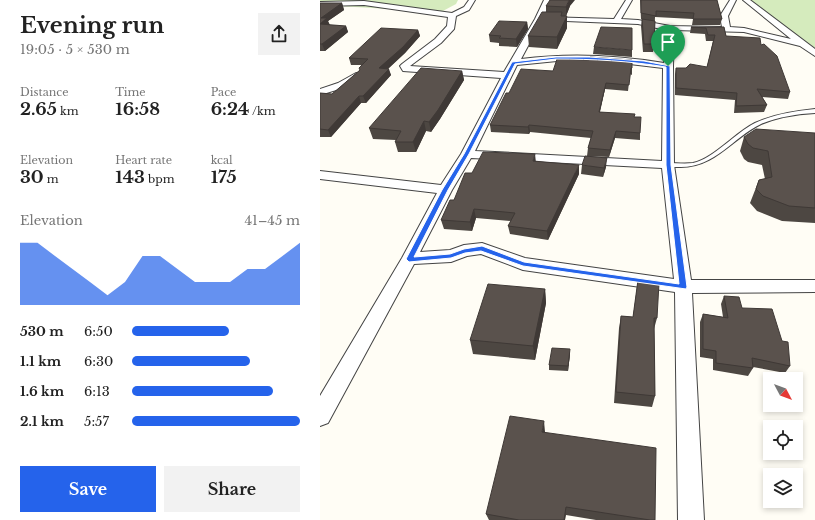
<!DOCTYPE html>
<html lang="en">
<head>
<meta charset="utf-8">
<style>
	body { margin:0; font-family:"Libre Baskerville",serif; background:#f2f2f2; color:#222; height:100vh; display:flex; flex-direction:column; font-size:15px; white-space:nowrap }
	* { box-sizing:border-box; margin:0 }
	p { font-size:13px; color:#767676 }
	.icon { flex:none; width:22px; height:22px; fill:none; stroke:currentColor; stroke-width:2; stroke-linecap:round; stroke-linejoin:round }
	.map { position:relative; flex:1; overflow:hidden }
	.sheet { display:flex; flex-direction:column; background:#fff; width:320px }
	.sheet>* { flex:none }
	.needle { width:26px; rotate:131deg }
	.tools { position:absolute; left:443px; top:372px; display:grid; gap:8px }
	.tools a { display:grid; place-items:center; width:40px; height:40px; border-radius:0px; background:#fff; box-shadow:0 2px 6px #0003; font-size:20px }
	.pin { position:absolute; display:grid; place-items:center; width:34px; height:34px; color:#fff; margin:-41px -17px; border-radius:50% 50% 50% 0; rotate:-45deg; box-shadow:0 0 4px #0007 }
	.pin .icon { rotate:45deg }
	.round { display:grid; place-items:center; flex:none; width:42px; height:42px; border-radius:0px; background:#f2f2f2 }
	.overview { display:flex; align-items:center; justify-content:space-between; height:68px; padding:0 20px }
	h1 { font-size:22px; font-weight:800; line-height:30px }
	.stats { display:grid; grid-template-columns:repeat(3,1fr); gap:6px; height:68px; padding:4px 20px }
	.stats div { display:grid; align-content:center }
	.stats b { font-size:17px; font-weight:800 }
	.stats small { font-size:11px; font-weight:400 }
	.stats p { font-size:11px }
	.chart { height:112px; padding:8px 20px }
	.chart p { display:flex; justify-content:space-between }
	.chart svg { width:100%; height:72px; margin-top:4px; fill:#2563eb; opacity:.7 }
	.cta { display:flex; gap:8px; margin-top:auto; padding:8px 20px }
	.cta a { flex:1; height:46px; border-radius:0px; background:#2563eb; color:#fff; font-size:16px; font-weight:800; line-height:46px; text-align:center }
	.cta a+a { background:#f2f2f2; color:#222 }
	ul { padding:0 20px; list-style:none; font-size:13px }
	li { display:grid; grid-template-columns:64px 48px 1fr; align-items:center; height:30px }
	li i { height:10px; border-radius:5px; background:#2563eb }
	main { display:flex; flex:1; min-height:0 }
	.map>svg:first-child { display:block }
</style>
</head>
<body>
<main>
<section class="sheet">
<div class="overview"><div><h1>Evening run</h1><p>19:05 · 5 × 530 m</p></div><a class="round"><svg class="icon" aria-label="share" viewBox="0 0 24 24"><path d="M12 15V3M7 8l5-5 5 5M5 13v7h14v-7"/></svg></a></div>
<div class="stats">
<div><p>Distance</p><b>2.65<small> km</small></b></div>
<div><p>Time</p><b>16:58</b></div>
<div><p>Pace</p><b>6:24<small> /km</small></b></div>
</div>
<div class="stats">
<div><p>Elevation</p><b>30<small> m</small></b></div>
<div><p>Heart rate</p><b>143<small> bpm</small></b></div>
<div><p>kcal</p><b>175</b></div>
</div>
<div class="chart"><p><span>Elevation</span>41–45 m</p>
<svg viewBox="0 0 160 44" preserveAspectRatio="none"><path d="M0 44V6L10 6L20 14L30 22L40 30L50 38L60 30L70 14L80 14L90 22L100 30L110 30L120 30L130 22L140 22L150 14L160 6V44z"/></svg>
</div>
<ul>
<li><b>530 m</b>6:50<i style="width:58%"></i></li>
<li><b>1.1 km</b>6:30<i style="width:70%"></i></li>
<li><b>1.6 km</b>6:13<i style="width:84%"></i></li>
<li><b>2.1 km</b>5:57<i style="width:100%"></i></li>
</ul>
<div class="cta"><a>Save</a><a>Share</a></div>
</section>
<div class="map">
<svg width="495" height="520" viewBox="0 0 495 520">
	<rect width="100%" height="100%" fill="#fffdf5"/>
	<path fill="#d5ebbd" d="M0,0h138l-2,4 -15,8 -121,-7z
		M428,0h67v48z"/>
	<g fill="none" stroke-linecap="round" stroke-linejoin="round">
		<g stroke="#444" stroke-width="2">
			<path id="lane" d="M495,109v4c-18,1 -37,4 -54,11 -29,14 -46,44 -82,43 -5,0 -10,1 -14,-2l3,-2c8,0 17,1 25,0 20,-4 42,-30 62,-40 19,-9 40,-12 60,-14z"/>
		</g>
		<g stroke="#444" stroke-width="2">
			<path id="street" d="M149,0h6l-6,10 -13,6 -2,13 -13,14 -31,23 94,6 31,-53 9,-19h6l-6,17 70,2 12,-19h6l-11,19 17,1 32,6 52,1 -2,-11 10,-16h6l-8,16 2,11 14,1 47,11 -48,-39h7l65,49v7l-15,-10 -56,-14 -70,-2 -1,36 1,99 17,115h124v12l-123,1 12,227h-26l-3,-228 -152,-22 -42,-16 -14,2 -16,6 -37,2 -86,159 -8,3v-30l82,-138 35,-65 -117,-14v-8l121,14 20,-31 40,-76 -98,-7 -3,-5 2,-2 33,-25 12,-13 1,-9 -84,-12 -44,1v-4l44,-1 88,12 12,-6zM222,20l96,4 28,6 -2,33c-48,-8 -96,-10 -143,-4zM237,61l56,1 50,6 -1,93 -187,-10 42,-86zM151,158l191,10 12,111 -149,-21 -43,-15 -18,2 -14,5 -30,2 32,-62z
				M36,73l3,1 2,2 -2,2 -13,9 -26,8v-6l18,-6z"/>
		</g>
		<use href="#lane" fill="#fff" fill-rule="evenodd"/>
		<use href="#street" fill="#fff" fill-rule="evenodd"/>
	</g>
	<path fill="#4d4742" d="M320,0h77l5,19 -2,6h-28l1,-6 -38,-2 -1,27 -1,8h-10l-2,-26 1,-7h-1z
		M0,3h22l2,7 -16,11 1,4 17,1 2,6 -23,19h-5z
		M226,6h24l-4,10h-4h5v12l-10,21 -28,-2 -1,-11 18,-24z
		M207,22l1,7 -11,18 -18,-1v-3l-9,-1 -1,-7z
		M371,27h33l2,9 35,9 29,47 -2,7 -26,-2 5,8 -3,7 -30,1 1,-13 -60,-5v-21l1,-6h10l21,-1 6,-26h-7l-1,-7 -15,-1z
		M98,30l2,6 -15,17 -17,16 3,6 -25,28h-5l-30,34h-11v-44l12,1 28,-24 1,-5h-10l-2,-7z
		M274,47l38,3v7l-39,-3z
		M312,68v7l-2,-1 -2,17 -23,-2 -5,23 34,5 6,16v7l-25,-2 -6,19 -22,-1 1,-8 3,-10 -61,-6 -1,2 -38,-2 -1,-7 19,-32 44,-22z
		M142,71l2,9 -24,39 -9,13 -5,-1 -10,21h-18l-3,-10 1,-2 -23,-1 -4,-11z
		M495,133v90l-33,-2 -25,-10 -7,-8 9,-23 6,-1 -3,-14 -14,-3 -4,-3 -4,-8 4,-14z
		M216,161l43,13 -31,66 -38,-6 -2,-8 3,-5 -35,-3 -4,13 -28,-2 -3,-9 13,-20 18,-27z
		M262,165l24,2 -3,10 -22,-3z
		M318,280l19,38 -3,11 1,67 -3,11 -38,-4 5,-75 2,-12 12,1z
		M225,289l1,14 -11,57 -62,-6 -3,-14z
		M404,296l18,12 48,58 -5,7 -32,-6v1l-5,8 -35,-6v-11l-13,-2v-35l3,-8 20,3 -2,-13z
		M250,354l-2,17 -19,-1v-5z
		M225,432v1l110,87h-59l-30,-5 -1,5h-76l-3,-6z"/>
	<path fill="#3f3936" d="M249,0h6l-5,6 -4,10v-9z
		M22,3l2,7 -16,11 2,4 -10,2 1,-9z
		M247,16v12l-10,21v-12z
		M207,22l1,7 -11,18 -1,-8z
		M26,26l2,6 -23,19 -3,-7z
		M98,30l2,6 -15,17 -24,22 -2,-7z
		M69,69l2,6 -25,28 -3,-7z
		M142,71l2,9 -24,39 -9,13 -2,-10z
		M286,83l-1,6 -7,30 1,-7z
		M39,96l2,7 -30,34 -3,-7z
		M104,121l2,10 -10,21 -3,-10z
		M209,125l1,7 -1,2 -1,-7z
		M296,131l-1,7 -6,19 1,-7z
		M215,154l1,9 -3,-2z
		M287,158l-1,9 -3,10 1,-9z
		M259,165v9l-31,66 -1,-9z
		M154,209l2,9 -4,13 -2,-9z
		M225,289l1,14 -11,57 -2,-14z
		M250,349v5l-2,17v-5z
		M224,421l1,11 -2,11 -1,-11z
		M246,507l-1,13h-1z"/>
	<path fill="#5a524d" stroke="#3f3936" d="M230,0h19l-3,7 -20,-1z
		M321,0h76l5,19h-29l1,-6 -38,-2v5l-15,-3z
		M0,3h22l-21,15h6l-7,6z
		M222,12h20l-1,4h6l-10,21 -29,-1z
		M322,19l13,2 -1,23h-10z
		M179,21l28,1 -11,17 -17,-1 2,-2 -12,-1z
		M0,24l26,2 -24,18h-2z
		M281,27l31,1v22l-38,-3z
		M371,27h33l2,9 34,2 1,7 3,-1 13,12 13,36 -33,-3 10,16 -31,1 1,-13 -61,-5v-20h10l4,-4 17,3 8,-32h-7l-2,-7z
		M61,28l37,2 -15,17 -24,21 10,1 -26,27h-4l-31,34 -8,-1v-36l12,1 28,-24 -1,-2 9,-9 -19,-1z
		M270,57l42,3v8h-1l-2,17 -23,-2 -7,29 36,2 -1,3h7l-1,16 -24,-2 -6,19 -22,-2 5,-17 -64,-6 -1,2 -38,-2 16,-32h3l12,-24 32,2 4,-12 32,1z
		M101,68l41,3 -24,39 -9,12 -5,-1 -11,21h-18l6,-11 -32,-3z
		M436,129l59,4v75l-26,-2 -26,-10 -7,-7 3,-9 13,-3 -4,-26 -15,-3 -5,-4 -4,-7z
		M163,152l52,2 -2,7 46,4 -32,66 -39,-5 7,-13 -41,-4 -4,13 -29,-2 9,-20h4l11,-27h7z
		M265,156l22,2 -3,10 -22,-3z
		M318,280l21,3 -2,35h-3l1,78 -39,-4 5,-76 12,1z
		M168,284l57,5 -12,57 -63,-6z
		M404,296l15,1 3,11 30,1 10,32 6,1 2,24 -38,-8 1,10 -37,-5v-12l-13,-2v-35l25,4z
		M232,348l18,1 -2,17 -19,-1z
		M190,416l34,5 -2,11 114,16 -1,72h-5l-84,-13 -2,13h-45l-33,-6z"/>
	<path fill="#2563eb" stroke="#fff" fill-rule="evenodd" d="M236,57h33l55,4 26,5 1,99 16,122 -1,2 -163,-23 -42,-15 -16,2 -14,5 -42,4 -3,-3 36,-69 22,-36 48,-92zM236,59c37,0 74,2 110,8v98l13,119 -155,-22 -42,-16 -18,3 -14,5 -36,3 34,-67 21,-36 46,-90z"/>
</svg>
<div class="tools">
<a><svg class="needle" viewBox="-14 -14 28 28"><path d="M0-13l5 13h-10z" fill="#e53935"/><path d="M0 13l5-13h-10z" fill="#767676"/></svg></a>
<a><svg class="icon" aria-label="locate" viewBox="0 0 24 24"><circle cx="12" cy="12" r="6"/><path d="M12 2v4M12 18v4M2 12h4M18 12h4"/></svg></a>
<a><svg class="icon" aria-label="layers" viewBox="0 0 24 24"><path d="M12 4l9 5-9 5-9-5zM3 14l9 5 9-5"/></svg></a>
</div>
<div class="pin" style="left:348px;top:66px;background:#1e9e55"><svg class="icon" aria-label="arrive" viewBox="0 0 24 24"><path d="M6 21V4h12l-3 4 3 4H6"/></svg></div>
</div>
</main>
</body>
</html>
